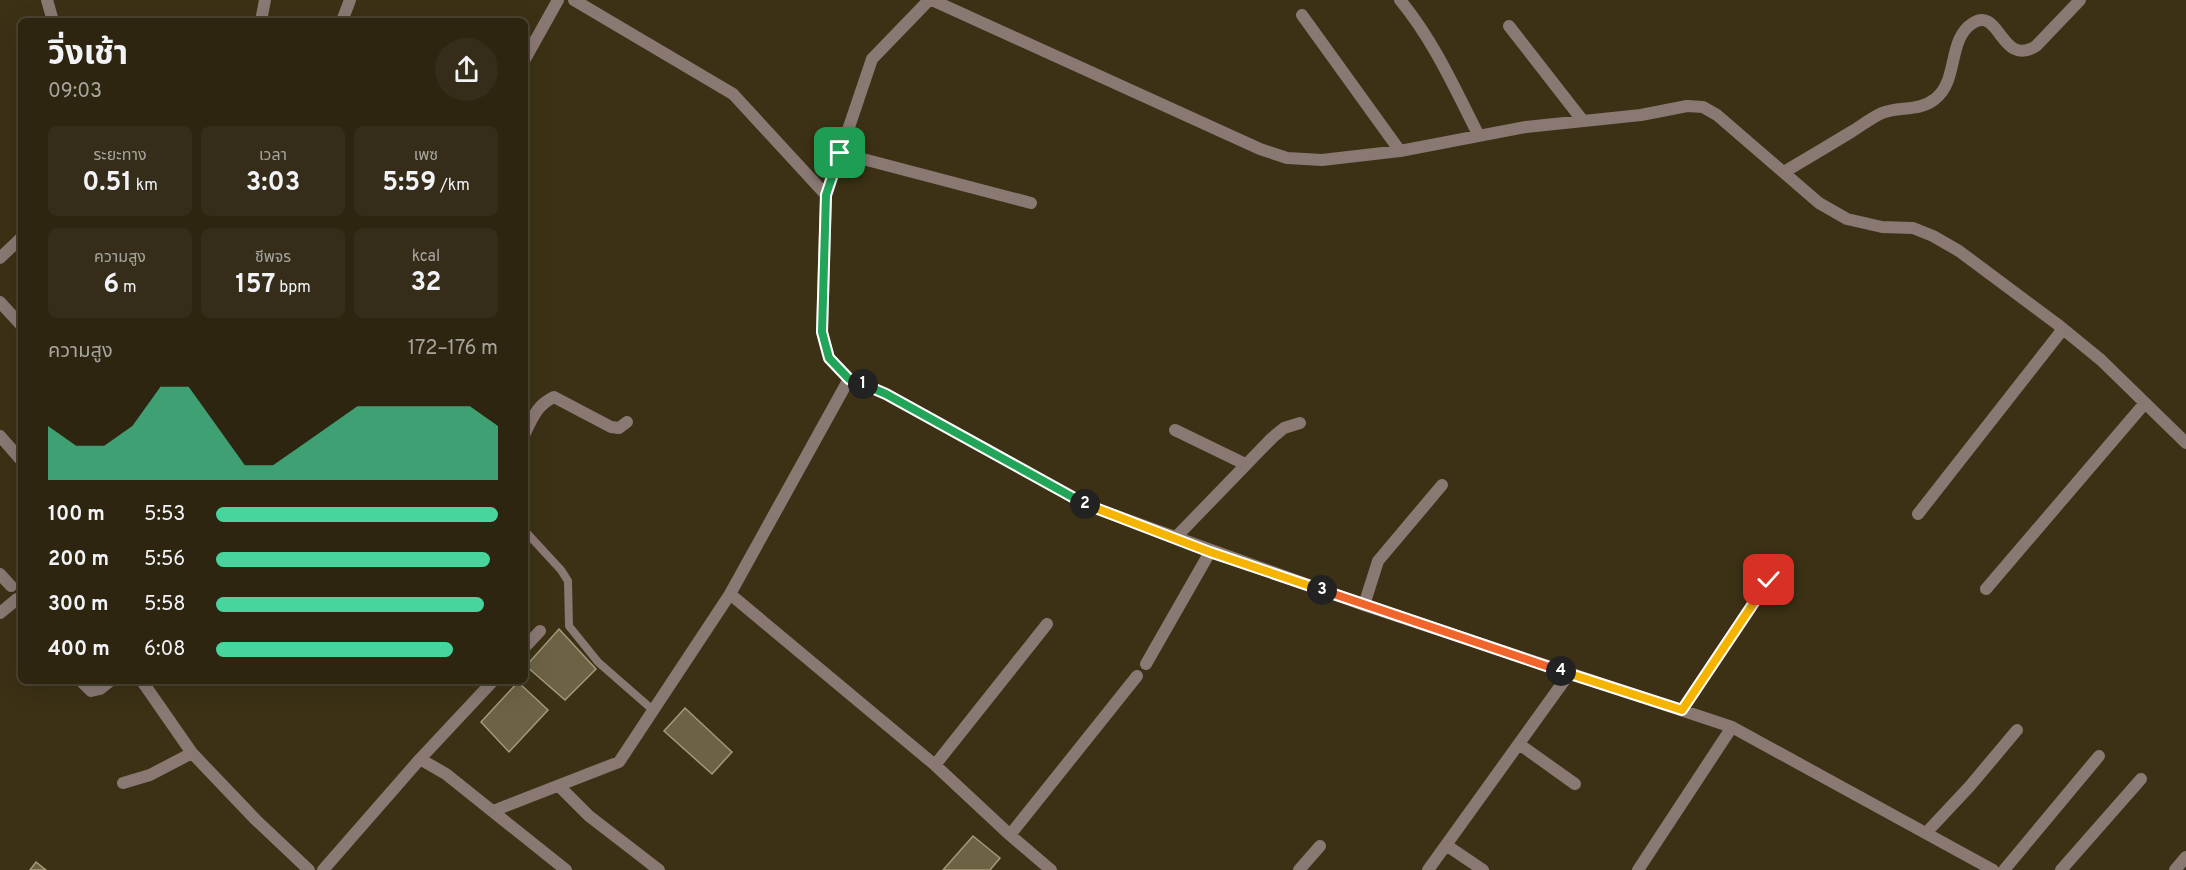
<!DOCTYPE html>
<html lang="th">
<head>
<meta charset="utf-8">
<style>
	body { margin:0; font-family:Overpass,"Noto Sans Thai",sans-serif; background:#352d19; color:#f1f3f6; height:100vh; display:flex; flex-direction:column; font-size:22px; white-space:nowrap }
	* { box-sizing:border-box; margin:0 }
	p { font-size:20px; color:#a7a59f }
	.icon { flex:none; width:33px; height:33px; fill:none; stroke:currentColor; stroke-width:2; stroke-linecap:round; stroke-linejoin:round }
	.map { position:relative; flex:1; overflow:hidden }
	.sheet { position:absolute; left:18px; top:18px; width:510px; height:666px; display:flex; flex-direction:column; background:#2d2510; border-radius:9px; box-shadow:0 6px 24px #0002,0 0 0 2px #484230 }
	.sheet>* { flex:none }
	.pin { position:absolute; display:grid; place-items:center; width:51px; height:51px; color:#fff; margin:-26px; border-radius:12px; box-shadow:0 3px 9px #0006 }
	.km { position:absolute; width:30px; height:30px; margin:-15px; border-radius:50%; background:#222; color:#fff; font-size:16px; line-height:30px; text-align:center }
	.round { display:grid; place-items:center; flex:none; width:63px; height:63px; border-radius:32px; background:#352d19 }
	.headline { display:flex; align-items:center; justify-content:space-between; height:102px; padding:0 30px }
	h1 { font-size:33px; font-weight:700; line-height:45px }
	.stats { display:grid; grid-template-columns:repeat(3,1fr); gap:9px; height:102px; padding:6px 30px }
	.stats div { display:grid; align-content:center; border-radius:9px; background:#352d19; text-align:center }
	.stats b { font-size:26px; font-weight:700 }
	.stats small { font-size:16px; font-weight:400 }
	.stats p { font-size:16px }
	.chart { height:168px; padding:12px 30px }
	.chart p { display:flex; justify-content:space-between }
	.chart svg { width:100%; height:108px; margin-top:6px; fill:#48d49d; opacity:.7 }
	ul { padding:0 30px; list-style:none; font-size:20px }
	li { display:grid; grid-template-columns:96px 72px 1fr; align-items:center; height:45px }
	li i { height:15px; border-radius:8px; background:#48d49d }
	.map>svg:first-child { display:block }
</style>
</head>
<body>
<div class="map">
<svg width="2186" height="870" viewBox="0 0 2186 870">
	<rect width="100%" height="100%" fill="#3c3115"/>
	<path fill="#6e6245" stroke="#a5997a" stroke-width="1.5" d="M559,629l37,40 -31,31 -39,-34z
		M518,682l30,28 -39,42 -28,-30z
		M685,708l47,44 -20,22 -48,-43z
		M973,836l27,22 -10,12h-47z
		M36,862l10,8h-16z"/>
	<g fill="none" stroke-linecap="round" stroke-linejoin="round">
		<path stroke="#8a7873" stroke-width="8" d="M525,531l36,39 7,11 1,45 29,36 56,49"/>
		<path stroke="#8a7873" stroke-width="12" d="M47,0l6,21
			M574,0l159,94 93,101
			M932,0l328,149 27,9 35,2 78,-9 126,-24 115,-12 46,-9 16,1 14,8 102,88 28,16 35,8 31,1 20,8 26,15 98,73 44,36 85,83
			M1400,0c34,41 55,89 79,136
			M1302,15l98,136
			M261,21l4,-21
			M342,21l8,-21
			M1509,26l74,95
			M525,59l33,-59
			M840,153l191,50
			M1784,172c22,-13 44,-26 67,-40 10,-6 20,-14 31,-19 17,-7 37,-1 53,-14 24,-18 12,-60 38,-76 27,-17 28,45 63,23l44,-46
			M0,258l21,-20
			M0,302l21,23
			M849,379l-20,-21 -7,-26 4,-137 46,-136 57,-59
			M1175,430l70,34
			M525,433c8,-16 12,-28 29,-36l57,30 8,1 8,-6
			M0,436l21,24
			M1918,514l145,-185
			M1175,538l97,-100 12,-10 16,-5
			M0,574l11,12
			M1986,589l159,-186
			M730,594l205,171 75,70 41,35
			M1364,605l14,-44 64,-76
			M0,613l17,-14 4,5
			M525,647l15,-16
			M1146,664l64,-112
			M81,681l10,10 9,-2 10,-8
			M142,681l50,72 64,67 53,50
			M1682,710l87,-130
			M1519,744l56,40
			M420,759l73,-78
			M935,765l112,-141
			M123,783l27,-8 42,-22
			M559,786l30,30 70,54
			M493,811l126,-49 111,-168 119,-215 37,15 203,112 275,99 368,122 261,143
			M1926,833l44,-47 47,-56
			M1010,835l127,-159
			M1446,845l37,25
			M323,870l97,-111 26,15 120,96
			M1299,870l21,-24
			M1428,870l141,-196
			M1638,870l94,-143
			M2004,870l95,-114
			M2061,870l80,-91
			M2175,870l11,-13"/>
	</g>
	<g fill="none" stroke-linecap="round" stroke-linejoin="round">
		<g stroke="#fff" stroke-width="12">
			<path id="split-1" d="M840,153l-14,42 -4,137 7,26 20,21 14,5"/>
		</g>
		<g stroke="#fff" stroke-width="12">
			<path id="split-2" d="M863,384l23,10 199,110"/>
		</g>
		<g stroke="#fff" stroke-width="12">
			<path id="split-3" d="M1085,504l125,48 112,38"/>
		</g>
		<g stroke="#fff" stroke-width="12">
			<path id="split-4" d="M1322,590l239,81"/>
		</g>
		<g stroke="#fff" stroke-width="12">
			<path id="split-5" d="M1561,671l121,39 87,-130"/>
		</g>
		<use href="#split-1" stroke="#22a559" stroke-width="8"/>
		<use href="#split-2" stroke="#22a559" stroke-width="8"/>
		<use href="#split-3" stroke="#f5b400" stroke-width="8"/>
		<use href="#split-4" stroke="#f0652b" stroke-width="8"/>
		<use href="#split-5" stroke="#f5b400" stroke-width="8"/>
	</g>
</svg>
<div class="pin" style="left:840px;top:153px;background:#1e9e55"><svg class="icon" aria-label="arrive" viewBox="0 0 24 24"><path d="M6 21V4h12l-3 4 3 4H6"/></svg></div>
<div class="pin" style="left:1769px;top:580px;background:#d93025"><svg class="icon" aria-label="check" viewBox="0 0 24 24"><path d="M5 12l5 5 9-10"/></svg></div>
<b class="km" style="left:863px;top:384px">1</b>
<b class="km" style="left:1085px;top:504px">2</b>
<b class="km" style="left:1322px;top:590px">3</b>
<b class="km" style="left:1561px;top:671px">4</b>
<section class="sheet">
<div class="headline"><div><h1>วิ่งเช้า</h1><p>09:03</p></div><a class="round"><svg class="icon" aria-label="share" viewBox="0 0 24 24"><path d="M12 15V3M7 8l5-5 5 5M5 13v7h14v-7"/></svg></a></div>
<div class="stats">
<div><p>ระยะทาง</p><b>0.51<small> km</small></b></div>
<div><p>เวลา</p><b>3:03</b></div>
<div><p>เพซ</p><b>5:59<small> /km</small></b></div>
</div>
<div class="stats">
<div><p>ความสูง</p><b>6<small> m</small></b></div>
<div><p>ชีพจร</p><b>157<small> bpm</small></b></div>
<div><p>kcal</p><b>32</b></div>
</div>
<div class="chart"><p><span>ความสูง</span>172–176 m</p>
<svg viewBox="0 0 160 44" preserveAspectRatio="none"><path d="M0 44V22L10 30L20 30L30 22L40 6L50 6L60 22L70 38L80 38L90 30L100 22L110 14L120 14L130 14L140 14L150 14L160 22V44z"/></svg>
</div>
<ul>
<li><b>100 m</b>5:53<i style="width:100%"></i></li>
<li><b>200 m</b>5:56<i style="width:97%"></i></li>
<li><b>300 m</b>5:58<i style="width:95%"></i></li>
<li><b>400 m</b>6:08<i style="width:84%"></i></li>
</ul>
</section>
</div>
</body>
</html>
